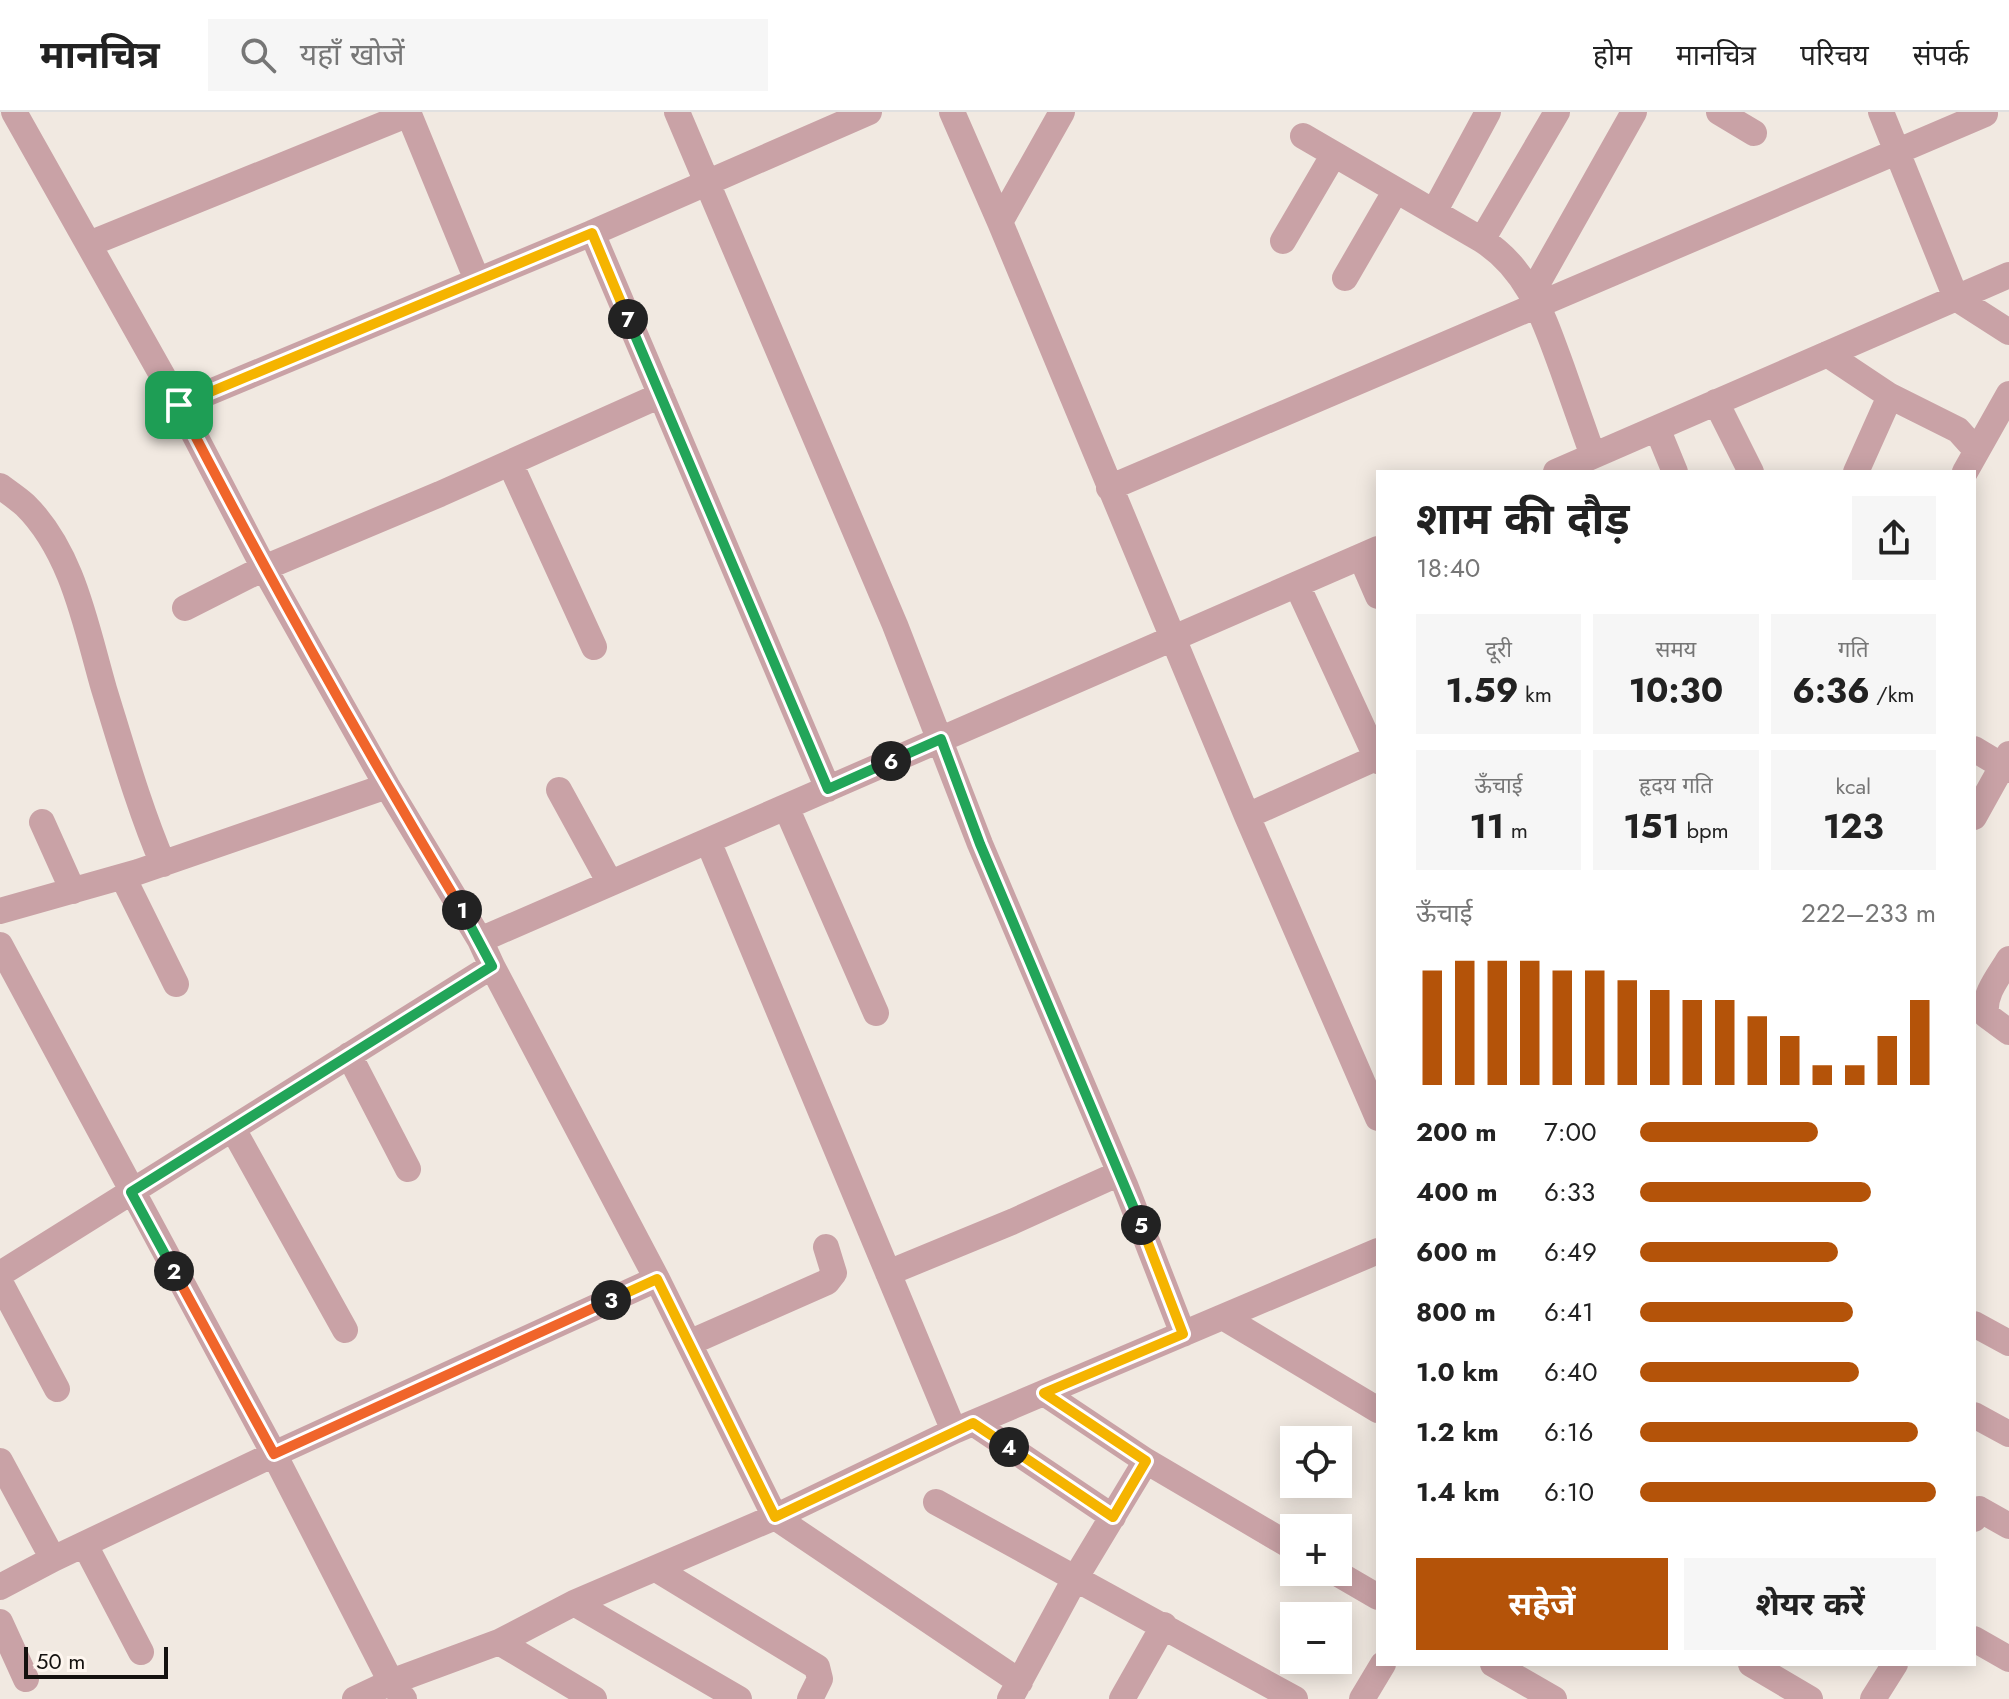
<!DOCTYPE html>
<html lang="hi">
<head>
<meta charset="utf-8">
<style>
	body { margin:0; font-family:Jost,"Noto Sans Devanagari",sans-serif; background:#f6f6f6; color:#222; height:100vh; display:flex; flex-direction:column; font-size:30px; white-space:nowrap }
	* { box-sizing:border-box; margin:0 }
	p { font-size:26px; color:#767676 }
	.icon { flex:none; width:44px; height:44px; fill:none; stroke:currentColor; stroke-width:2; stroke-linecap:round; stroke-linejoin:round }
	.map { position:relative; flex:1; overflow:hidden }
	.side { position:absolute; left:1376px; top:358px; width:600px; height:1196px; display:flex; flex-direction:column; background:#fff; border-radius:0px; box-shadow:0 4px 20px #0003 }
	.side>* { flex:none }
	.tools { position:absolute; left:1280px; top:1314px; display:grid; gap:16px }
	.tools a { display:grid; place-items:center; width:72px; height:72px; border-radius:0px; background:#fff; box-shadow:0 4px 20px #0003; font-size:40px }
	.scale { position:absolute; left:24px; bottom:20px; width:144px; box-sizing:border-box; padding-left:8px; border:4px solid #14110f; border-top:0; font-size:22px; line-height:28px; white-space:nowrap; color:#14110f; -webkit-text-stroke:6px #fef6ef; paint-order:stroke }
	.pin { position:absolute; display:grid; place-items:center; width:68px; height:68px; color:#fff; margin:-34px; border-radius:16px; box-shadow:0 4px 12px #0006 }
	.km { position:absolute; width:40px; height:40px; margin:-20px; border-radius:50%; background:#222; color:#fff; font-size:22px; line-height:40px; text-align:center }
	.round { display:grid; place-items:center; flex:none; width:84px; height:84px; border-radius:0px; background:#f6f6f6 }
	.head { display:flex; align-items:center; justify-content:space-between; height:136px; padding:0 40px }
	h1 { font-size:44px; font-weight:700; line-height:60px }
	.stats { display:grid; grid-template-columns:repeat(3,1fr); gap:12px; height:136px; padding:8px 40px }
	.stats div { display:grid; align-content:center; border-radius:0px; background:#f6f6f6; text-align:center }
	.stats b { font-size:34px; font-weight:700 }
	.stats small { font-size:22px; font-weight:400 }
	.stats p { font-size:22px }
	.chart { height:224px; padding:16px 40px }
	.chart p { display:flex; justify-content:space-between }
	.chart svg { width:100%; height:144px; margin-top:8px; stroke:#b45309; stroke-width:6 }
	.cta { display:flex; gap:16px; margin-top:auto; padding:16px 40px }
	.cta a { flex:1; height:92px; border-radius:0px; background:#b45309; color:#fff; font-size:32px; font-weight:700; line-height:92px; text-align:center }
	.cta a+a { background:#f6f6f6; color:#222 }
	ul { padding:0 40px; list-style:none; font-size:26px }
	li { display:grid; grid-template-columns:128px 96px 1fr; align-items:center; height:60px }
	li i { height:20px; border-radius:10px; background:#b45309 }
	header { display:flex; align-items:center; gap:48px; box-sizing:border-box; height:112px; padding:0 40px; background:#fff; border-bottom:2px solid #e0e0e0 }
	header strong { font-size:38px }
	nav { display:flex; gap:44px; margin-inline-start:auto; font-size:28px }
	.search { width:560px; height:72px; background:#f6f6f6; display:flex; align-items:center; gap:20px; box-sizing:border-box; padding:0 28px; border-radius:0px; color:#767676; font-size:30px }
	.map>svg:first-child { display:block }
</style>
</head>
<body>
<header>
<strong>मानचित्र</strong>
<div class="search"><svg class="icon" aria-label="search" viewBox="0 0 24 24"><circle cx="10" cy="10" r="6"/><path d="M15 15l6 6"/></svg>यहाँ खोजें</div>
<nav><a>होम</a><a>मानचित्र</a><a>परिचय</a><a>संपर्क</a></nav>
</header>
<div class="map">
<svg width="2009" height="1587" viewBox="0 0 2009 1587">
	<rect width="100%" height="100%" fill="#f1e9e1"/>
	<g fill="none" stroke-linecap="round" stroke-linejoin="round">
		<path stroke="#c9a2a6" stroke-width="26" d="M408,0l69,168
			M677,0l218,513 85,219 145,341 58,149
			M952,0l48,110 247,594 131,302
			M1719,0l35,21
			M1881,0l75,186 53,34
			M1303,24l179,104c47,30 62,79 80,128 10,29 21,59 31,88
			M1434,100l54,-100
			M1000,110l62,-110
			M592,121l277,-121
			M1482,128l75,-128
			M1283,129l51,-87
			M89,132l320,-130
			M1345,166l51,-88
			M1532,181l102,-181
			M1827,242l63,42 68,34 18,20
			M1716,290l35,70
			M179,293l413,-172 236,556
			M1657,316l18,44
			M510,351l84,184
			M1556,360l453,-197
			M1856,360l34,-76
			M1965,360l44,-78
			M0,374c8,6 17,12 25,19 48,47 61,122 79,184 18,58 35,119 59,175
			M1109,376l876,-374
			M1361,445l17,39
			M1297,473l81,176
			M185,496l79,-40 176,-74 221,-99
			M1974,637l35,21
			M559,678l51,93
			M786,695l90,206
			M1247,704l131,-59
			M1974,705l35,-63
			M42,710l31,69
			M708,729l246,590
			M123,765l53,107
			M0,799l138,-39 249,-86
			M480,828l898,-391
			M0,833l274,509 117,228 13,17
			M2009,847c-10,17 -26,35 -23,56l23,17
			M492,854l165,313 118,238 245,165
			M349,943l59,114
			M233,1017l112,201
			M888,1161l126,-52 106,-48
			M0,1162l492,-308 -12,-26 -93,-154 -123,-218 -85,-163 -165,-293
			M0,1170l57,107
			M1223,1205l155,93
			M1974,1212l35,19
			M689,1231l138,-61 7,-9 -8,-26
			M1044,1281l102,68 148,87
			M1974,1303l35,19
			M973,1311l140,94
			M0,1349l53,98
			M936,1390l359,197
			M1974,1407l5,-10 30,17
			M85,1433l56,107
			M656,1457l161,98 3,12 -10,20
			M1335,1460l43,25
			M0,1475l53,-28 221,-105 383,-175
			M574,1491l165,96
			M0,1510l26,57
			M1974,1527l35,20
			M499,1530l95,57
			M1493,1552l61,35
			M1751,1552l59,35
			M355,1587l36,-17 108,-40 75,-39 201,-86 179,-86 424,-180
			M1010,1587l66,-122 70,-116
			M1122,1587l42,-74
			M1362,1587l21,-35
			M1873,1587l22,-35"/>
	</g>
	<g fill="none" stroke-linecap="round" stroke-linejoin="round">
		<g stroke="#fff" stroke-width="16">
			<path id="split-1" d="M179,293c89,172 184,340 283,505"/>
		</g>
		<g stroke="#fff" stroke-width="16">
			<path id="split-2" d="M174,1159l-43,-79 361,-226 -30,-56"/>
		</g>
		<g stroke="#fff" stroke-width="16">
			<path id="split-3" d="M174,1159l100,183 337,-154"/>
		</g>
		<g stroke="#fff" stroke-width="16">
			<path id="split-4" d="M611,1188l46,-21 118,238 198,-94 36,24"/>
		</g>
		<g stroke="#fff" stroke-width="16">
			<path id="split-5" d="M1009,1335l104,70 33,-56 -102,-68 139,-59 -42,-109"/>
		</g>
		<g stroke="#fff" stroke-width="16">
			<path id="split-6" d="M891,649l50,-22 39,105 161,381"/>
		</g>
		<g stroke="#fff" stroke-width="16">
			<path id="split-7" d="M628,207l200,470 63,-28"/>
		</g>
		<g stroke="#fff" stroke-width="16">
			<path id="split-8" d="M179,293l413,-172 36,86"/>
		</g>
		<use href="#split-1" stroke="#f0652b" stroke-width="10"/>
		<use href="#split-2" stroke="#22a559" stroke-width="10"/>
		<use href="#split-3" stroke="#f0652b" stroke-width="10"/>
		<use href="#split-4" stroke="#f5b400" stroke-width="10"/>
		<use href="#split-5" stroke="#f5b400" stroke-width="10"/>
		<use href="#split-6" stroke="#22a559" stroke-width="10"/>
		<use href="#split-7" stroke="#22a559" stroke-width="10"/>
		<use href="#split-8" stroke="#f5b400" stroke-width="10"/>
	</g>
</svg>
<div class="tools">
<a><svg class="icon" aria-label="locate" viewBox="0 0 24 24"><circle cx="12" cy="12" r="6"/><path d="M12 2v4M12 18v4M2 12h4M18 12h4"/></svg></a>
<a>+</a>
<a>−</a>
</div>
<div class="scale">50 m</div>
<div class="pin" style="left:179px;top:293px;background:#1e9e55"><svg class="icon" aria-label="arrive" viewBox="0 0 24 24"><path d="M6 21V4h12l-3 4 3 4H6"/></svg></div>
<b class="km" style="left:462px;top:798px">1</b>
<b class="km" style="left:174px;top:1159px">2</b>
<b class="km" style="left:611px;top:1188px">3</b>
<b class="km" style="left:1009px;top:1335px">4</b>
<b class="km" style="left:1141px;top:1113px">5</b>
<b class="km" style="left:891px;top:649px">6</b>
<b class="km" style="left:628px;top:207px">7</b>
<section class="side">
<div class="head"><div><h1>शाम की दौड़</h1><p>18:40</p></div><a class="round"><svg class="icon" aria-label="share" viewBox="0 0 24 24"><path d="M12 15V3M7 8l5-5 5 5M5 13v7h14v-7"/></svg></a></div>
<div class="stats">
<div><p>दूरी</p><b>1.59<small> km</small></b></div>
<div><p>समय</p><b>10:30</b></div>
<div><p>गति</p><b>6:36<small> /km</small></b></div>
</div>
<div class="stats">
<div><p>ऊँचाई</p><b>11<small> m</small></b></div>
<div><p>हृदय गति</p><b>151<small> bpm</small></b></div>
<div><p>kcal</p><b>123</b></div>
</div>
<div class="chart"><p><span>ऊँचाई</span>222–233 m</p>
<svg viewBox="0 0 160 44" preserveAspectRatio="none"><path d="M5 44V9M15 44V6M25 44V6M35 44V6M45 44V9M55 44V9M65 44V12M75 44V15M85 44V18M95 44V18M105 44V23M115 44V29M125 44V38M135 44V38M145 44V29M155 44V18"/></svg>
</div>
<ul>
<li><b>200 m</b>7:00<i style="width:60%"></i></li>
<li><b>400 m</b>6:33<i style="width:78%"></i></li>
<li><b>600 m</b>6:49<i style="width:67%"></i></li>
<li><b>800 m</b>6:41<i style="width:72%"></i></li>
<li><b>1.0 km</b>6:40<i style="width:74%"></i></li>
<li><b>1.2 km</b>6:16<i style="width:94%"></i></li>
<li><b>1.4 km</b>6:10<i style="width:100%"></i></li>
</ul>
<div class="cta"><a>सहेजें</a><a>शेयर करें</a></div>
</section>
</div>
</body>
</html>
